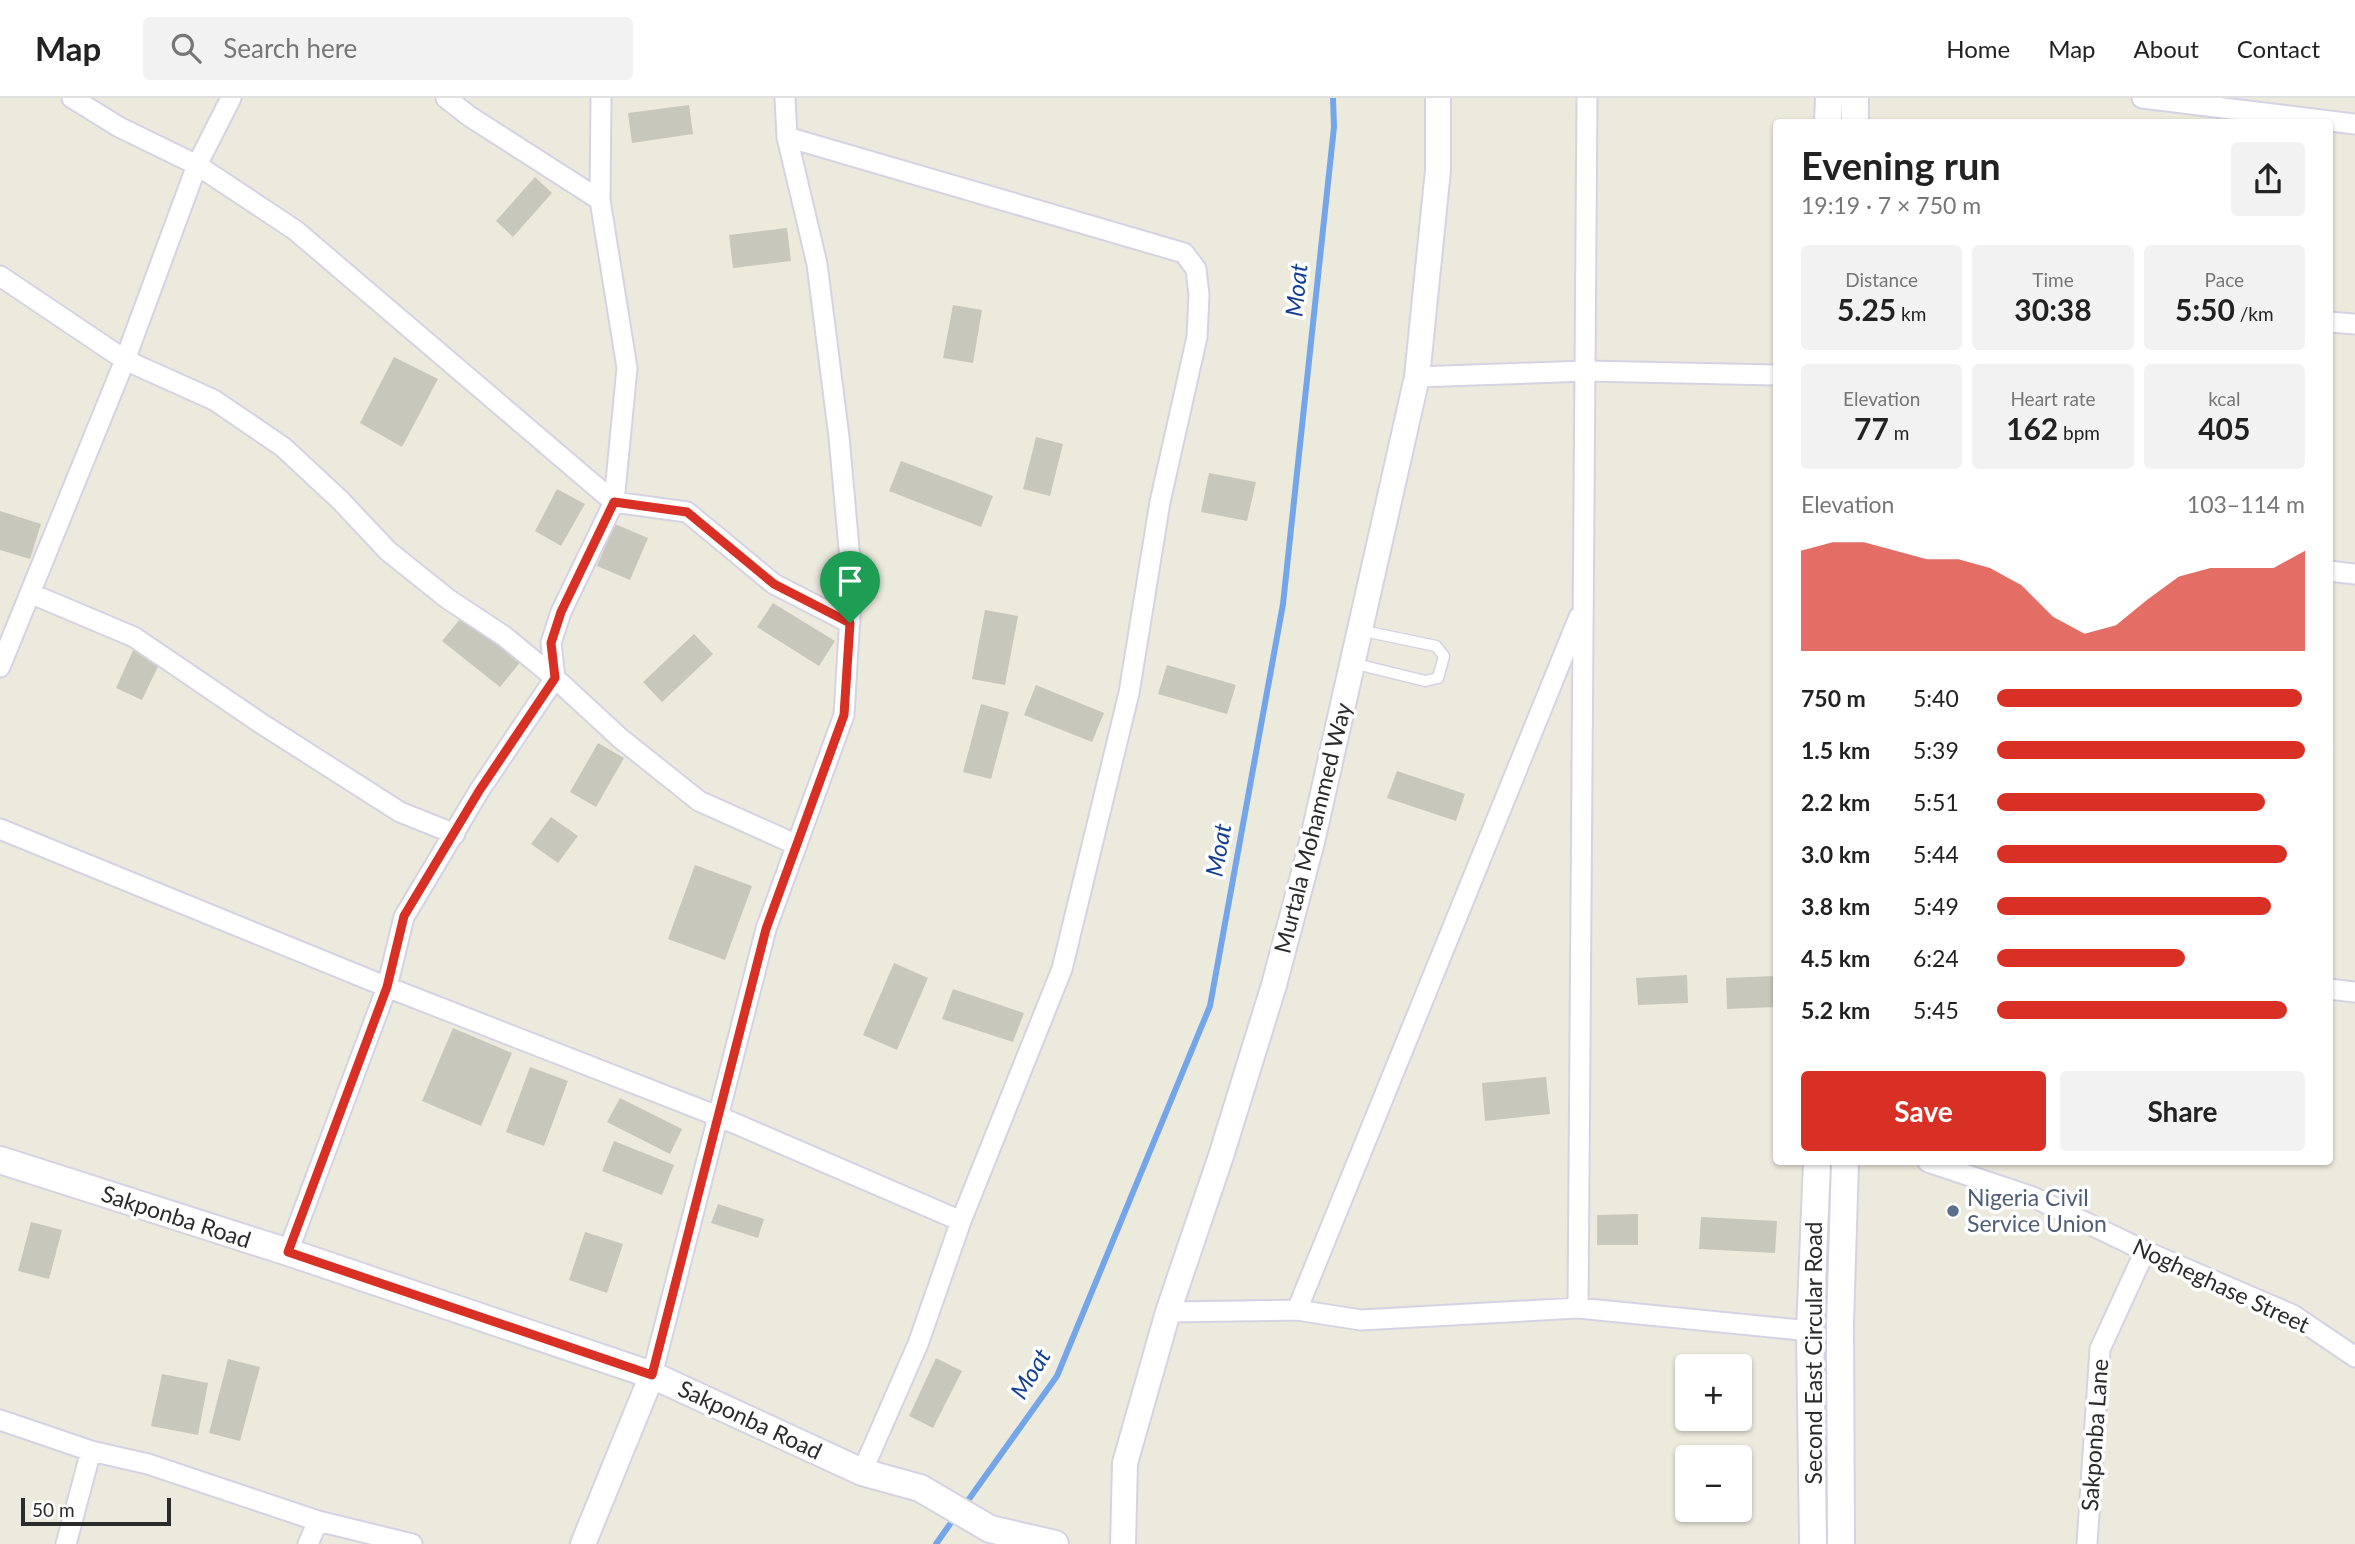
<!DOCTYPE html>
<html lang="en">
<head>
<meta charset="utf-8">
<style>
	body { margin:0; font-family:Lato,sans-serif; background:#f2f2f2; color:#222; height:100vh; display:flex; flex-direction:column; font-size:26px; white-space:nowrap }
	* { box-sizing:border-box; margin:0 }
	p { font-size:23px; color:#767676 }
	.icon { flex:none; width:38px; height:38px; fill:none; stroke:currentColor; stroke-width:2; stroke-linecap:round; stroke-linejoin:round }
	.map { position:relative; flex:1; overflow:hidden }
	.side { position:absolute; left:1773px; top:21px; width:560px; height:1046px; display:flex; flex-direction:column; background:#fff; border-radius:7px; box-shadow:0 2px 5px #0004 }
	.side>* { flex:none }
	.controls { position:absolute; left:1675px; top:1256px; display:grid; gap:14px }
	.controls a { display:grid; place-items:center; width:77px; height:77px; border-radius:7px; background:#fff; box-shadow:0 2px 5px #0004; font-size:35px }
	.scale { position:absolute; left:21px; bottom:18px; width:150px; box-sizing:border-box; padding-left:7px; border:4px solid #2b2b2b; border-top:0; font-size:19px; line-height:24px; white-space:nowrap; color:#2b2b2b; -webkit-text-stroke:5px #fff; paint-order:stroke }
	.pin { position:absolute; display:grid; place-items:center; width:60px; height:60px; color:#fff; margin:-72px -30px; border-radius:50% 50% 50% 0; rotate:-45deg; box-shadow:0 0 7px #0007 }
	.pin .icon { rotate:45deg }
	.round { display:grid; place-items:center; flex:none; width:74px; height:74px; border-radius:7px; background:#f2f2f2 }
	.overview { display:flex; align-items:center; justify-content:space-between; height:119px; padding:0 28px }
	h1 { font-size:38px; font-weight:700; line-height:52px }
	.figures { display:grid; grid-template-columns:repeat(3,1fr); gap:10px; height:119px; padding:7px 28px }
	.figures div { display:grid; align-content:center; border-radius:7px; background:#f2f2f2; text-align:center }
	.figures b { font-size:30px; font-weight:700 }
	.figures small { font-size:19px; font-weight:400 }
	.figures p { font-size:19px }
	.chart { height:196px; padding:14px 28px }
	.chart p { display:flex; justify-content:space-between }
	.chart svg { width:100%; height:126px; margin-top:7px; fill:#d93025; opacity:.7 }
	.button { display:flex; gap:14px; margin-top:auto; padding:14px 28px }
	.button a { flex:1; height:80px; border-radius:7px; background:#d93025; color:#fff; font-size:28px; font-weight:700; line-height:80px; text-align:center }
	.button a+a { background:#f2f2f2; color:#222 }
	ul { padding:0 28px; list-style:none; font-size:23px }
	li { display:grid; grid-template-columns:112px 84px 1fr; align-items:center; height:52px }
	li i { height:18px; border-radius:9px; background:#d93025 }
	header { display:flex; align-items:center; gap:42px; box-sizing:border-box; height:98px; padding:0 35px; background:#fff; border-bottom:2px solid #e0e0e0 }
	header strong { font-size:33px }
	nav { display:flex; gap:38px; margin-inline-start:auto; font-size:24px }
	.search { width:490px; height:63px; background:#f2f2f2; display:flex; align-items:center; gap:18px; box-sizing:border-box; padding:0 24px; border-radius:7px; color:#767676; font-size:26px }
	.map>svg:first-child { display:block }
</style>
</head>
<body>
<header>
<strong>Map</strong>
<div class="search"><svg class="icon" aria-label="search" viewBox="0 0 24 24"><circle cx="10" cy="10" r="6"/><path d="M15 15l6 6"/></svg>Search here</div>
<nav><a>Home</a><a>Map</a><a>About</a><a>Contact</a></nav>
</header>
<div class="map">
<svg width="2355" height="1446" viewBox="0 0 2355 1446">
	<rect width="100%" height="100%" fill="#eceadd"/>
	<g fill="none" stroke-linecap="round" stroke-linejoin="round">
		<path stroke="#75a5e9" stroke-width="6" d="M964,1408l93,-130 153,-370 73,-402 51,-477 -1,-29
			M936,1446l19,-27"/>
	</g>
	<path fill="#c8c7bc" d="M689,7l4,29 -61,9 -4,-30z
		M535,79l17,16 -39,44 -17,-16z
		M787,130l4,33 -58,7 -4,-33z
		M953,207l29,5 -9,53 -30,-5z
		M394,259l44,22 -36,68 -42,-24z
		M1036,339l27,7 -13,52 -27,-7z
		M901,363l92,35 -12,31 -92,-36z
		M1209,375l47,9 -9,39 -46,-9z
		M557,391l28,15 -24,42 -26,-15z
		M0,413l41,13 -11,35 -30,-9z
		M615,426l33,14 -18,42 -33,-14z
		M773,505l62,38 -16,25 -62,-39z
		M985,512l33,6 -13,69 -33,-6z
		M465,515l58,46 -23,28 -58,-46z
		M694,536l19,20 -51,48 -19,-20z
		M134,550l27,12 -19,40 -26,-12z
		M1167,567l69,20 -9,29 -69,-20z
		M1036,587l68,28 -12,29 -68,-27z
		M981,606l28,8 -18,67 -28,-7z
		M598,645l26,15 -28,49 -26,-15z
		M1397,673l68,23 -9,27 -69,-23z
		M551,719l27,19 -20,27 -27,-19z
		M695,767l57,21 -27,74 -57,-21z
		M894,865l34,15 -31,72 -34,-15z
		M1687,877l1,28 -50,2 -2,-27z
		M1776,878v31l-49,2 -1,-31z
		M953,891l71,24 -11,29 -71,-23z
		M453,930l59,25 -31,73 -59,-25z
		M530,969l38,14 -24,65 -38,-14z
		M1546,979l4,37 -65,7 -3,-38z
		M620,1000l62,31 -12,25 -63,-32z
		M614,1043l60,24 -12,30 -60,-24z
		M718,1106l46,15 -6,19 -47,-15z
		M1638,1116v31h-41v-30z
		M1701,1119l76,4 -2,32 -76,-4z
		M31,1124l31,8 -13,49 -31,-8z
		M585,1134l38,12 -16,49 -38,-13z
		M936,1260l26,13 -29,57 -24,-12z
		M228,1261l32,8 -20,74 -31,-8z
		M162,1276l46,9 -10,52 -47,-9z"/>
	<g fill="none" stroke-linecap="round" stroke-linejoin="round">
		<g stroke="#d5d3e3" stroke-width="13">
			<path id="service" d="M1352,565l73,18 13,-3 6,-22 -8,-10 -77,-16"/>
		</g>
		<g stroke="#d5d3e3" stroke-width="23">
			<path id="minor" d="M72,0l47,29 78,38 98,65 319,272 73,10 87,72 76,39
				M446,0l23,18 131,84
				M2142,0l213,26
				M787,39l397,116 12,16 3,26 -2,42 -37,165 -31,191 -67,276 -101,252 -43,123 -56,128
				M0,178l125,84 89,40 69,47 57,53 48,51 60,48 56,37 51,42 65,60 79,63 98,44
				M2329,224l26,2
				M1417,279l169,-6 190,4
				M2329,473l26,3
				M32,496l102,43 128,87 138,88 55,22
				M0,569l125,-307 72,-195 34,-67
				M0,731l387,158 333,130 241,104
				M2329,891l26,3
				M1928,1064l105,35 112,54 148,64 62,42
				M288,1154l99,-265 17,-70 75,-126 76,-113 -4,-35 10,-31 53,-110 13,-134 -27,-168 1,-102
				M1578,1210l9,-1210
				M1297,1212l282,-693
				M1168,1214l129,-2 64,10 217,-12 232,23
				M652,1277l114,-446 78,-214 8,-133 -13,-145 -22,-173 -30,-127 -2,-39
				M0,1322l91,31 57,13 170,57 94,23
				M66,1446l25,-93
				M308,1446l10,-23
				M2087,1446l13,-195 45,-98"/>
		</g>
		<g stroke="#d5d3e3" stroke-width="28">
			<path id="tertiary" d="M583,1446l69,-169
				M1123,1446l2,-81 43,-151 53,-156 53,-171 38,-143 105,-465 21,-207v-72"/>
		</g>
		<g stroke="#d5d3e3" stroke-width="30">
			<path id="secondary" d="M1855,0v24
				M1828,24l1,-24
				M0,1062l288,92 364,123 210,97 58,16 70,41 65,15
				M1813,1446l-3,-213 7,-169
				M1841,1446l-1,-220 5,-162"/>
		</g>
		<use href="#service" stroke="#fff" stroke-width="10"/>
		<use href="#minor" stroke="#fff" stroke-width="19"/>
		<use href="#tertiary" stroke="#fff" stroke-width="24"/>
		<use href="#secondary" stroke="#fff" stroke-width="26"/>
	</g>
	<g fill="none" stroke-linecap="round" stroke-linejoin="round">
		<g stroke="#fff" stroke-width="14">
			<path id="route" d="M614,404l73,10 87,72 76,39 -6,92 -78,214 -114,446 -364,-123 99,-265 17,-71 75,-125 76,-113 -4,-35 10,-31z"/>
		</g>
		<use href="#route" stroke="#d93025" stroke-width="9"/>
	</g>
	<circle fill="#5c6f8a" stroke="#fff" stroke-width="2.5" cx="1953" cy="1113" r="7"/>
	<g text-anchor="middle" stroke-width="7" stroke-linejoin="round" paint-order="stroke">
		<g font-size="23" fill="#2b2b2b" stroke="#fff">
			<text transform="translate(1313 730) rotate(-76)" y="8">Murtala Mohammed Way</text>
			<text transform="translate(176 1119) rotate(18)" y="8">Sakponba Road</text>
			<text transform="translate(2221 1188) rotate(25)" y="8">Nogheghase Street</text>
			<text transform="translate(1814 1255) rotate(-90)" y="8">Second East Circular Road</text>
			<text transform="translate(750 1322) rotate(25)" y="8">Sakponba Road</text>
			<text transform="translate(2095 1337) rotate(-86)" y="8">Sakponba Lane</text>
		</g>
		<g font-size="23" fill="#4e5e75" stroke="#fff" text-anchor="start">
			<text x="1967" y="1108">Nigeria Civil<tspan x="1967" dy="26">Service Union</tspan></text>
		</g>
		<g font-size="24" font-style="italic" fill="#133f96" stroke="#fff">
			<text transform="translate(1297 192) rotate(-84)" y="8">Moat</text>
			<text transform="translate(1219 752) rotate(-80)" y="8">Moat</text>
			<text transform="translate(1031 1276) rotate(-59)" y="8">Moat</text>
		</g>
	</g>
</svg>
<div class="controls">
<a>+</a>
<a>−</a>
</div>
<div class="scale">50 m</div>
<div class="pin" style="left:850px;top:525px;background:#1e9e55"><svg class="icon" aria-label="arrive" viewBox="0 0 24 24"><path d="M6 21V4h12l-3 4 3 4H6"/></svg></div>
<section class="side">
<div class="overview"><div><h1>Evening run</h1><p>19:19 · 7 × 750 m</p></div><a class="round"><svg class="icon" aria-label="share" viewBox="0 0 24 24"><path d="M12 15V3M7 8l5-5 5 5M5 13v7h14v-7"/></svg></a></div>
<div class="figures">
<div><p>Distance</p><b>5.25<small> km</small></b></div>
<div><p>Time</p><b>30:38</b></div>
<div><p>Pace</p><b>5:50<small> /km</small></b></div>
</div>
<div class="figures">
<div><p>Elevation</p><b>77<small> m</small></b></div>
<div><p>Heart rate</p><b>162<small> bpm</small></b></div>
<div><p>kcal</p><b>405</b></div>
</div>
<div class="chart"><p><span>Elevation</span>103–114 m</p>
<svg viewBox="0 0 160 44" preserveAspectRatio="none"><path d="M0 44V9L10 6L20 6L30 9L40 12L50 12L60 15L70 21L80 32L90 38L100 35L110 26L120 18L130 15L140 15L150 15L160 9V44z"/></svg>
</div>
<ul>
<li><b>750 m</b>5:40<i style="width:99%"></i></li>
<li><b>1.5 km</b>5:39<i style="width:100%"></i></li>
<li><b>2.2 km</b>5:51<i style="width:87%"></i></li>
<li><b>3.0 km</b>5:44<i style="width:94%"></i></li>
<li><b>3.8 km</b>5:49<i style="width:89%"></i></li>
<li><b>4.5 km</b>6:24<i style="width:61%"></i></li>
<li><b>5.2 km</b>5:45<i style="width:94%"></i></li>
</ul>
<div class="button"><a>Save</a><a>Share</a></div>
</section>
</div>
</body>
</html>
